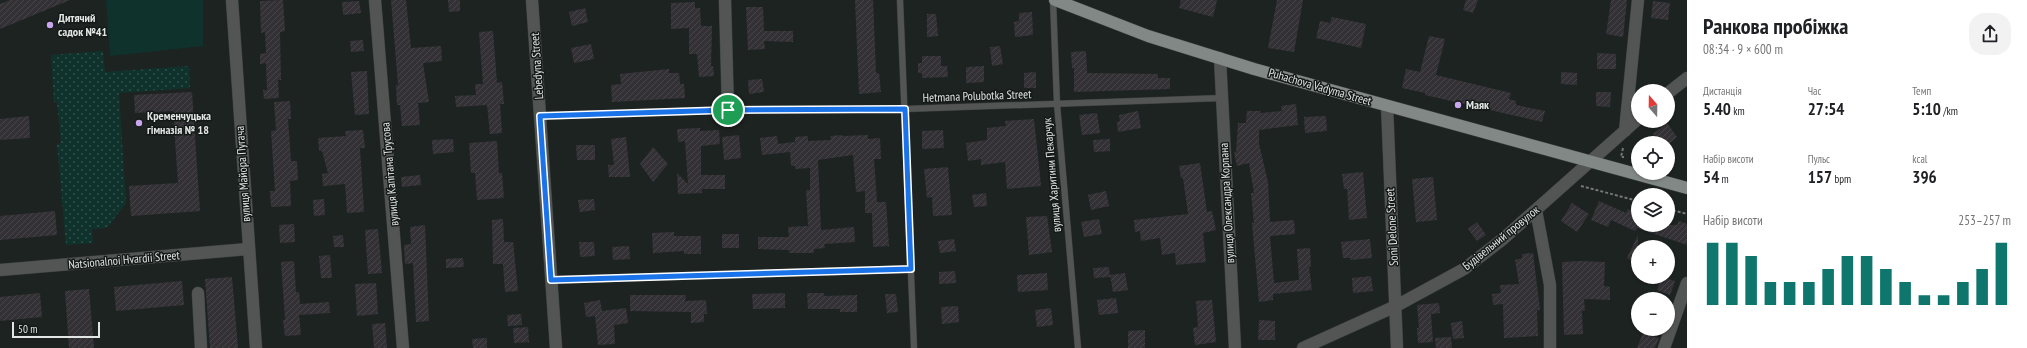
<!DOCTYPE html>
<html lang="uk">
<head>
<meta charset="utf-8">
<style>
	body { margin:0; font-family:"PT Sans Narrow",sans-serif; background:#f2f2f2; color:#202124; height:100vh; display:flex; flex-direction:column; font-size:15px; white-space:nowrap }
	* { box-sizing:border-box; margin:0 }
	p { font-size:13px; color:#757577 }
	.icon { flex:none; width:22px; height:22px; fill:none; stroke:currentColor; stroke-width:2; stroke-linecap:round; stroke-linejoin:round }
	.map { position:relative; flex:1; overflow:hidden }
	.details { display:flex; flex-direction:column; background:#fff; width:340px }
	.details>* { flex:none }
	.needle { width:26px; rotate:340deg }
	.controls { position:absolute; left:1631px; top:84px; display:grid; gap:8px }
	.controls a { display:grid; place-items:center; width:44px; height:44px; border-radius:50%; background:#fff; box-shadow:0 1px 3px #0004; font-size:20px }
	.scale { position:absolute; left:12px; bottom:10px; width:88px; box-sizing:border-box; padding-left:4px; border:2px solid #e2e6e5; border-top:0; font-size:11px; line-height:14px; white-space:nowrap; color:#e2e6e5; -webkit-text-stroke:3px #141a18; paint-order:stroke }
	.pin { position:absolute; display:grid; place-items:center; width:34px; height:34px; color:#fff; margin:-17px; border:2px solid #fff; border-radius:50%; box-shadow:0 1px 4px #0007 }
	.round { display:grid; place-items:center; flex:none; width:42px; height:42px; border-radius:16px; background:#f2f2f2 }
	.summary { display:flex; align-items:center; justify-content:space-between; height:68px; padding:0 16px }
	h1 { font-size:22px; font-weight:600; line-height:30px }
	.metrics { display:grid; grid-template-columns:repeat(3,1fr); gap:6px; height:68px; padding:4px 16px }
	.metrics div { display:grid; align-content:center }
	.metrics b { font-size:17px; font-weight:600 }
	.metrics small { font-size:11px; font-weight:400 }
	.metrics p { font-size:11px }
	.chart { height:112px; padding:8px 16px }
	.chart p { display:flex; justify-content:space-between }
	.chart svg { width:100%; height:72px; margin-top:4px; stroke:#0f766e; stroke-width:6 }
	main { display:flex; flex:1; min-height:0 }
	.map>svg:first-child { display:block }
</style>
</head>
<body>
<main>
<div class="map">
<svg width="1687" height="348" viewBox="0 0 1687 348">
	<defs>
		<pattern id="park-dots" width="8" height="8" patternUnits="userSpaceOnUse"><rect width="8" height="8" fill="#0f332c"/><path d="M2 2h.1M6 6h.1" fill="none" stroke="#32514a" stroke-width="1.8" stroke-linecap="round"/></pattern>
		<pattern id="building-hatch" width="6" height="6" patternUnits="userSpaceOnUse"><rect width="6" height="6" fill="#333135"/><path d="M-1 1l2-2M0 6l6-6M5 7l2-2" fill="none" stroke="#464548"/></pattern>
	</defs>
	<rect width="100%" height="100%" fill="#1d2321"/>
	<path fill="#0f332c" d="M106,0h97v46l-93,10z"/>
	<path fill="url(#park-dots)" d="M103,51l2,21 84,-6 1,22 -71,5 7,110 -19,25 -15,1 1,14 -27,2 -9,-101 4,-1 -4,-41h-3l-3,-47z"/>
	<path fill="url(#building-hatch)" d="M10,0h60l-70,29v-25z
		M283,0l2,31 -5,1 1,48h-3l1,18 -15,1 -1,-9h4l-1,-27 -6,1v-10l6,-1 -1,-21 -4,1 -1,-32z
		M391,0h15l5,48 30,-2 1,15 -19,2 6,39 -11,1 2,22 -18,1 -2,-21h-3l-1,-20h2z
		M448,0h12v11l-11,1z
		M855,0h18l3,73h3l2,19 -22,2z
		M1181,0h36l-4,17 -34,-9z
		M1277,0h26l-9,52 -26,-4z
		M1466,0h12l-5,13 -10,-3z
		M1611,0h16l-4,37 -17,-3z
		M359,1l2,12 -18,2 -1,-13z
		M1653,1l17,2 -2,17 -17,-2z
		M695,2v6h5l1,18h11l-1,40h2l1,10 -15,1 -2,-23h-8v-26l-18,1v-26z
		M746,7h17l1,24h29v11l-29,-1 1,8 -17,1z
		M585,8l3,14 -16,4 -3,-14z
		M1032,12l1,23 -18,2 -1,-15 5,-1v-8z
		M927,14h9l2,22 -11,1z
		M1332,17l34,7 -5,24 -45,-10 4,-17 10,2z
		M493,31l4,52 5,-1 2,22h-4l2,29 -12,1 -3,-29 -31,2 -1,-11 21,-1 -1,-11h8l-4,-52z
		M1429,36l16,3 -9,36 75,18 -2,6 7,2v4l29,6 -3,11 -117,-27v-2l-23,-5 4,-19 14,3z
		M363,40l1,11 -13,1 -1,-11z
		M591,44l3,15 -20,4 -3,-15z
		M1000,46l3,18 -11,2 -2,-19z
		M1086,51l1,22 71,1v4h12v11l-96,3v-24h-2l-1,-16z
		M1597,53l19,1v15h-19z
		M922,56h19v10h6l1,11 -26,1v-5h-4v-10h4z
		M984,66v16l-18,1v-16z
		M669,69v4h10l1,11h4l1,14 -73,4 -1,-17 10,-1 -1,-10z
		M367,71l2,43 -14,1 -4,-43z
		M1036,72v16h-12v-15z
		M1561,72l16,1v12l-16,-1z
		M762,79l2,13 -15,2 -1,-14z
		M192,92l8,119 -69,5 -2,-30 49,-3 -5,-72 -38,2 -1,-18z
		M1596,92h15l-1,15 -14,-1z
		M290,101l1,18h-3l3,42h6l1,19 -8,1 1,25 -20,1 -1,-16h5l-4,-60 5,-1 -2,-28z
		M1296,104l2,21 -39,5v14l9,38 2,40 24,-2 1,14 -25,2 4,47 25,-3 -2,-31 13,-1 1,19h-2l3,23 -39,4v6l-14,2 -7,-79h2l-3,-30h3l-5,-30 -12,3 -3,-14h2l2,-29h8l1,-12h14l-1,2 22,-2 -1,-5z
		M1138,111l3,17 -23,4 -1,-10 3,-1 -1,-6z
		M1097,113l3,20 -18,2 -3,-20z
		M29,116l1,22 -30,2v-21z
		M1326,116l1,15 -22,2 -1,-16z
		M1034,119l7,67 -34,3 -2,-27 -24,3v-6l-13,2 -2,-18 21,-3v-12l19,-2 -1,-5z
		M1667,123l10,14 -7,6h-10l-7,-9z
		M700,128v3l19,-1 1,14 -19,2v29h24v14h-23v4l-24,1 -1,-21 11,11 -3,-43 -7,1 -1,-13z
		M363,130l2,18h-5l4,64 -17,1 -2,-29 -22,2 -1,-12 6,-1 -6,-22h-3l-1,-13 28,-2 -1,-5z
		M943,130l1,18 -22,1v-18z
		M739,135l2,23 -17,2 -2,-23z
		M842,135l1,1 25,-1v4l12,-1 1,21h-7l3,43h9l3,44 -16,1 -1,-34h-7v-22l-9,1 -3,-37 -35,5 3,70 33,-3 1,15 -31,2 1,4 -11,1v4h-25v-3l-31,-1v-12h31l-1,-10 20,-1 -2,-36h4v-22l-15,1v-3h-4l-1,-14 -28,3 -2,-17 17,-2 1,8 17,-2v-5l13,-1v5l23,-1 -1,-4z
		M626,137l4,40h-21l-1,-12h6l-3,-26z
		M453,139l1,13 -21,2 -1,-14z
		M1110,139v12l-16,1 -1,-12z
		M497,141l2,32h3l2,25 -27,2 -2,-27h-4l-2,-30z
		M576,145h19v15h-18z
		M653,147l15,17 -15,18 -13,-18z
		M1200,163l7,49 5,-1 4,19 -13,3 3,29 -30,3 -1,-12 -13,2 -2,-17 -19,3 -1,-10 -5,1 -1,-12 54,-6 -5,-36h-2l-2,-12z
		M948,167l4,48 -19,1 -1,-19 -5,1 -3,-29z
		M1363,172l4,46 -18,2 -2,-31h-3l-2,-15z
		M420,175l1,10 -19,2 -1,-10z
		M1433,177l4,43 -21,2 -4,-43z
		M1106,191l3,15 -18,4 -3,-15z
		M986,193l1,13 -13,1 -2,-12z
		M324,199l1,16 -11,1 -1,-16z
		M594,199l1,11 -15,2 -2,-12z
		M1599,201l27,12 2,-4 10,4v12h39l2,-4 8,3v21l-50,-17 -2,3 -24,-11 -3,7 -17,-7z
		M1572,203l17,11 -12,18 -16,-11z
		M55,211l2,24 -57,5v-24z
		M1047,216l5,36 -23,3 -3,-38z
		M503,219l1,23h9l5,49 -13,1 -2,-28h-10l-1,-44z
		M1099,219l3,15 -18,3 -3,-15z
		M1477,222l9,13 -9,6 -9,-12z
		M294,224l1,18 -15,1 -1,-18z
		M425,225l4,96 -13,1 -3,-59 -8,1 -1,-19 7,-1 -1,-17z
		M378,229l4,44 -14,1 -3,-44z
		M674,232v4h27v18h-17v-3l-31,2 -1,-20z
		M722,234h17v14h-17z
		M343,235l1,12h-10l-1,-11z
		M1638,235v29l-11,-6z
		M954,239l2,12 -16,2 -2,-12z
		M1370,239l2,19 -22,2v-2h-7l-2,-16z
		M579,242h15l1,14 -15,1z
		M629,246l1,13 -17,1 -1,-13z
		M1533,253l7,57h-3l1,26 -34,2 -1,-34 -10,1 -1,-11 9,-1 -1,-8 19,-1 -4,-24 7,-2v-4z
		M330,255l2,23h-11l-2,-22z
		M463,258l1,9 -18,1v-9z
		M294,261l2,31h3l1,12 29,-2 1,11 -31,2 2,20 -16,1 -2,-16h2l-4,-58z
		M1580,261l25,1 -1,24 6,1v13l-26,-1 1,12h-3l1,23 -19,1 -2,-73z
		M1109,267l1,10 -16,1 -1,-10z
		M955,271l1,12 -17,1v-12z
		M1047,273l1,17 -30,2 -1,-17z
		M1125,273l3,17 -15,2 -3,-17z
		M1371,276l2,15 -20,2 -1,-15z
		M232,277l6,71h-28l-5,-69z
		M1662,277l13,4 -5,14 -13,-5z
		M182,281l2,24 -68,6 -2,-24z
		M376,283l2,31 -21,2 -2,-32z
		M89,289l5,59h-25l-4,-57z
		M40,293l2,24 -42,4v-24z
		M785,293v15l-32,1 -1,-15z
		M807,293h17v3l33,-1v17h-17v-3h-32z
		M885,294h11l2,18 -11,1z
		M630,295h56l-1,6 21,-1 1,14h-3v8l-13,1v-11l-61,-1z
		M1116,298l2,15 -19,2 -2,-15z
		M600,300l2,11 24,-3 2,15 -14,2 1,19 -17,1 -3,-29 -9,1 -2,-14z
		M1212,300l4,42 -21,3 -2,-17 5,-1 -2,-26z
		M1439,303l1,10 -9,1 2,28 -15,1 -1,-15h2l-2,-23z
		M958,306l1,16 -17,2 -1,-17z
		M1051,308l2,17 -16,2 -2,-17z
		M521,314l1,11 -14,1 -1,-11z
		M1259,320l16,1v19h-17z
		M1462,321l2,17 -11,1 -2,-16z
		M385,323l2,25h-13l-2,-24z
		M528,327l1,15 -15,1 -1,-15z
		M1145,330v18h-17v-17z
		M1643,333l16,5 -4,10h-18z
		M1451,337l1,11h-16l-1,-10z
		M487,338v10h-14l-1,-9z"/>
	<g fill="none" stroke-linecap="round" stroke-linejoin="round">
		<g stroke="#393e3c" stroke-width="7">
			<path id="lane" d="M900,0l14,348
				M1053,0l4,104 21,244
				M540,116l188,-6 177,-1 317,-11
				M551,280l360,-11"/>
		</g>
		<g stroke="#393e3c" stroke-width="13">
			<path id="street" d="M232,0l24,348
				M375,0l28,348
				M532,0l24,348
				M725,0l3,110
				M1220,58l15,290
				M1668,93l19,-15
				M1387,106l10,242
				M1625,131l13,-131
				M1536,210l14,75v63
				M0,270l248,-21
				M198,293l3,55
				M1303,348l93,-42 68,-37 39,-30 135,-120
				M1664,348l23,-65"/>
		</g>
		<g stroke="#393e3c" stroke-width="13">
			<path id="primary" d="M1055,0l93,36 106,33 433,119"/>
		</g>
		<path stroke="#737876" stroke-width="2" stroke-dasharray="3 2" stroke-linecap="butt" d="M1623,148l-2,9h3
			M1581,186l57,15
			M1668,209l19,5"/>
		<use href="#lane" stroke="#525554" stroke-width="6"/>
		<use href="#street" stroke="#525554" stroke-width="12"/>
		<use href="#primary" stroke="#828886" stroke-width="12"/>
	</g>
	<g fill="none" stroke-linecap="round" stroke-linejoin="round">
		<g stroke="#fff" stroke-width="8">
			<path id="route" d="M905,109l6,160 -360,11 -11,-164 188,-6z"/>
		</g>
		<use href="#route" stroke="#1a73e8" stroke-width="5"/>
	</g>
	<g fill="#c9a5ee" stroke="#141a18" stroke-width="1.5">
		<circle cx="50" cy="25" r="4"/>
		<circle cx="1458" cy="105" r="4"/>
		<circle cx="139" cy="123" r="4"/>
	</g>
	<g text-anchor="middle" stroke-width="3" stroke-linejoin="round" paint-order="stroke">
		<g font-size="12" font-weight="bold" fill="#e2e6e5" stroke="#141a18" text-anchor="start">
			<text x="58" y="22">Дитячий<tspan x="58" dy="14">садок №41</tspan></text>
			<text x="1466" y="109">Маяк</text>
			<text x="147" y="120">Кременчуцька<tspan x="147" dy="14">гімназія № 18</tspan></text>
		</g>
		<g font-size="12" fill="#e2e6e5" stroke="#141a18">
			<text transform="translate(537 66) rotate(-94)" y="4">Lebedyna Street</text>
			<text transform="translate(1320 87) rotate(16)" y="4">Puhachova Vadyma Street</text>
			<text transform="translate(977 96) rotate(-2)" y="4">Hetmana Polubotka Street</text>
			<text transform="translate(243 174) rotate(-94)" y="4">вулиця Майора Пугача</text>
			<text transform="translate(390 174) rotate(-95)" y="4">вулиця Капітана Трусова</text>
			<text transform="translate(1052 175) rotate(-95)" y="4">вулиця Харитини Пекарчук</text>
			<text transform="translate(1227 203) rotate(-93)" y="4">вулиця Олександра Корпана</text>
			<text transform="translate(1392 227) rotate(-93)" y="4">Soni Delone Street</text>
			<text transform="translate(1501 238) rotate(-39)" y="4">Будівельний провулок</text>
			<text transform="translate(124 260) rotate(-5)" y="4">Natsionalnoi Hvardii Street</text>
		</g>
	</g>
</svg>
<div class="controls">
<a><svg class="needle" viewBox="-14 -14 28 28"><path d="M0-13l5 13h-10z" fill="#e53935"/><path d="M0 13l5-13h-10z" fill="#757577"/></svg></a>
<a><svg class="icon" aria-label="locate" viewBox="0 0 24 24"><circle cx="12" cy="12" r="6"/><path d="M12 2v4M12 18v4M2 12h4M18 12h4"/></svg></a>
<a><svg class="icon" aria-label="layers" viewBox="0 0 24 24"><path d="M12 4l9 5-9 5-9-5zM3 14l9 5 9-5"/></svg></a>
<a>+</a>
<a>−</a>
</div>
<div class="scale">50 m</div>
<div class="pin" style="left:728px;top:110px;background:#1e9e55"><svg class="icon" aria-label="arrive" viewBox="0 0 24 24"><path d="M6 21V4h12l-3 4 3 4H6"/></svg></div>
</div>
<section class="details">
<div class="summary"><div><h1>Ранкова пробіжка</h1><p>08:34 · 9 × 600 m</p></div><a class="round"><svg class="icon" aria-label="share" viewBox="0 0 24 24"><path d="M12 15V3M7 8l5-5 5 5M5 13v7h14v-7"/></svg></a></div>
<div class="metrics">
<div><p>Дистанція</p><b>5.40<small> km</small></b></div>
<div><p>Час</p><b>27:54</b></div>
<div><p>Темп</p><b>5:10<small> /km</small></b></div>
</div>
<div class="metrics">
<div><p>Набір висоти</p><b>54<small> m</small></b></div>
<div><p>Пульс</p><b>157<small> bpm</small></b></div>
<div><p>kcal</p><b>396</b></div>
</div>
<div class="chart"><p><span>Набір висоти</span>253–257 m</p>
<svg viewBox="0 0 160 44" preserveAspectRatio="none"><path d="M5 44V6M15 44V6M25 44V14M35 44V30M45 44V30M55 44V30M65 44V22M75 44V14M85 44V14M95 44V22M105 44V30M115 44V38M125 44V38M135 44V30M145 44V22M155 44V6"/></svg>
</div>
</section>
</main>
</body>
</html>
